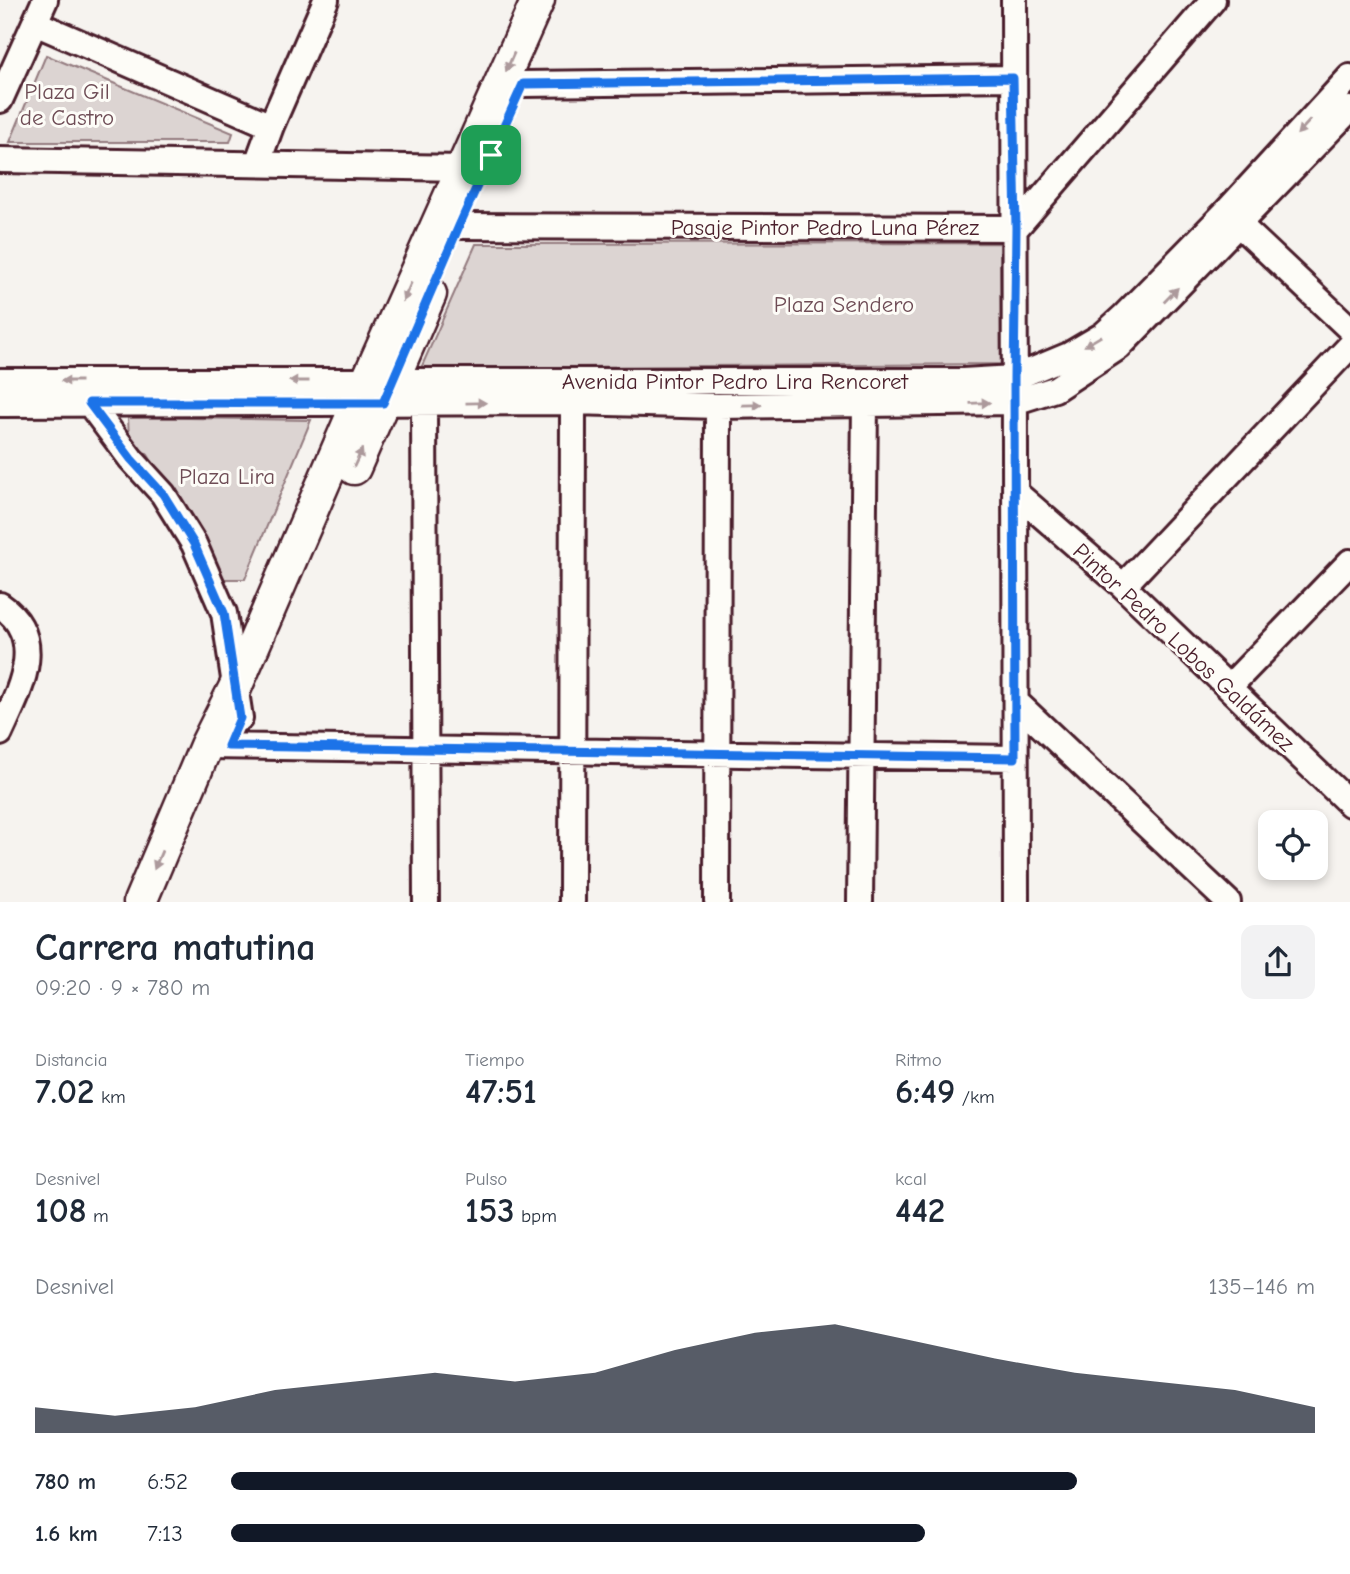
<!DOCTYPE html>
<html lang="es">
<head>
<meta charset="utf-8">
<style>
	body { margin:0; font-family:"Comic Neue",sans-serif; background:#f2f2f3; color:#1f2937; height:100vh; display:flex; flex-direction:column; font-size:26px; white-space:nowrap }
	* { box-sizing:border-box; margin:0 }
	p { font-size:23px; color:#747a83 }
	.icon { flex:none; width:38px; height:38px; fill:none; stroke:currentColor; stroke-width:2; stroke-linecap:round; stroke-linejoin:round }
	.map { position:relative; height:902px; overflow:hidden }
	.drawer { display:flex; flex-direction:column; background:#fff; flex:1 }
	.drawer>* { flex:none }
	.buttons { position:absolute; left:1258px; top:810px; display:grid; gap:14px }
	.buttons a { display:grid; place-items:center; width:70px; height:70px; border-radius:14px; background:#fff; box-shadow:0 4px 10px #0003; font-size:35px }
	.pin { position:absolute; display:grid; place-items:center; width:60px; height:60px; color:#fff; margin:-30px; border-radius:14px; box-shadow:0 4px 10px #0006 }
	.round { display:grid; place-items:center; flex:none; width:74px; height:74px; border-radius:14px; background:#f2f2f3 }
	.summary { display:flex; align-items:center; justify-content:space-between; height:119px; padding:0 35px }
	h1 { font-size:38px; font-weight:800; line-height:52px }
	.stats { display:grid; grid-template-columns:repeat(3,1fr); gap:10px; height:119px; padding:7px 35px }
	.stats div { display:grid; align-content:center }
	.stats b { font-size:35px; font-weight:800 }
	.stats small { font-size:19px; font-weight:400 }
	.stats p { font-size:19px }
	.chart { height:196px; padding:14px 35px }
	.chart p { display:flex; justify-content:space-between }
	.chart svg { width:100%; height:126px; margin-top:7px; fill:#111827; opacity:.7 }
	ul { padding:0 35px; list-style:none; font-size:23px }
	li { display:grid; grid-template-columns:112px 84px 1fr; align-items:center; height:52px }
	li i { height:18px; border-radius:9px; background:#111827 }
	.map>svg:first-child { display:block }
</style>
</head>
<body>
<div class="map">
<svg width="1350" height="902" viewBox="0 0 1350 902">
	<rect width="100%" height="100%" fill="#f6f3ef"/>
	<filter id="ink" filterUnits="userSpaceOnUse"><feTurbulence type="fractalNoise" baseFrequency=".0143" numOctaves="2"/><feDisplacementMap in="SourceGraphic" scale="14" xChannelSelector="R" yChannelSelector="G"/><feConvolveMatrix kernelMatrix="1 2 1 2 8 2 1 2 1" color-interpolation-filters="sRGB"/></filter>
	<g filter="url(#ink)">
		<path fill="#dcd4d2" stroke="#937a7e" stroke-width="2" d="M46,55l187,78 -3,9h-220z
			M1000,243l1,121 -580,4 55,-124z
			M128,417l183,3 -66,159h-22l-75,-124 -19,-15z"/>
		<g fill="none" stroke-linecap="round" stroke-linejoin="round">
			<g stroke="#4a1f2b" stroke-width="30">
				<path id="minor" d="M1014,0l2,902
					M35,23l236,103
					M523,84l490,-6
					M0,100l45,-100
					M0,160l463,8
					M257,164l14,-38 55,-126
					M1228,214l122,115
					M459,226l557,2 197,-228
					M0,381h963l51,-3 55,-23 34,-20 21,-19 102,-104 124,-135
					M89,403l42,56 32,35 31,50 30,69 16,105
					M0,404l573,-2 145,4 296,-4 41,-13 64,-42 231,-238
					M424,404l2,498
					M1016,493l107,93 227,218
					M1123,586l227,-240
					M0,605c49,34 19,86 0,128
					M1229,687l121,-125
					M1016,702l212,200
					M206,746l809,12
					M572,902l1,-500
					M717,902l1,-496
					M860,902l5,-500"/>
			</g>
			<g stroke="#4a1f2b" stroke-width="37">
				<path id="tertiary" d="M354,468l76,-174
					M140,902l66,-156 29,-58 132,-306 171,-382"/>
			</g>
			<use href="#minor" stroke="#fdfcf7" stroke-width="24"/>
			<use href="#tertiary" stroke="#fdfcf7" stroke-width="32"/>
		</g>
		<defs><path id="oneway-solid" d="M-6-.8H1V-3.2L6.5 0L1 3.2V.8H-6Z" transform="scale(1.75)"/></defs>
		<g fill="#ac999b">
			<use href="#oneway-solid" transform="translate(510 62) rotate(114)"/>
			<use href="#oneway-solid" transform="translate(1304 127) rotate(133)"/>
			<use href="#oneway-solid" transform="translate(407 292) rotate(114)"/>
			<use href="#oneway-solid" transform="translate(1171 295) rotate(-46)"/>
			<use href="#oneway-solid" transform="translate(1093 341) rotate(149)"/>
			<use href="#oneway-solid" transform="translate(71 381) rotate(-180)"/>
			<use href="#oneway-solid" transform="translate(299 381) rotate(-180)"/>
			<use href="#oneway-solid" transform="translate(476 403) rotate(-1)"/>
			<use href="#oneway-solid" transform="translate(980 403) rotate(-2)"/>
			<use href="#oneway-solid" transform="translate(752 405) rotate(-1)"/>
			<use href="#oneway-solid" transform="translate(358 458) rotate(-65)"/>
			<use href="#oneway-solid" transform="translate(158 860) rotate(113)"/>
		</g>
	</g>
	<g fill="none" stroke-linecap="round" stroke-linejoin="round" filter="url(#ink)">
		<g stroke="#fff" stroke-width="14">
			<path id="route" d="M1013,78l3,150 -2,150 1,380 -787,-12 12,-28 -16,-105 -30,-69 -31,-50 -32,-35 -42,-56h294l76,-177 64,-142z"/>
		</g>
		<use href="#route" stroke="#1a73e8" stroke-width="9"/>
	</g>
	<g text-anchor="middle" stroke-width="6" stroke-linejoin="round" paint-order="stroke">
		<g font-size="23" fill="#6e4c55" stroke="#fdfcf7">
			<text x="67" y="99">Plaza Gil<tspan x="67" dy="26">de Castro</tspan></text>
			<text x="844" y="312">Plaza Sendero</text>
			<text x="227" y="484">Plaza Lira</text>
		</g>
		<g font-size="23" fill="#4a1f2b" stroke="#fdfcf7">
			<text x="825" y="235">Pasaje Pintor Pedro Luna Pérez</text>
			<text x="735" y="389">Avenida Pintor Pedro Lira Rencoret</text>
			<text transform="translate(1184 647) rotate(43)" y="8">Pintor Pedro Lobos Galdámez</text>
		</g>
	</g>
</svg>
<div class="buttons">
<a><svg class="icon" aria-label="locate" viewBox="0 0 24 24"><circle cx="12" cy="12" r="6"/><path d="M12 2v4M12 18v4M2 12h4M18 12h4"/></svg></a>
</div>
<div class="pin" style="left:491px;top:155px;background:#1e9e55"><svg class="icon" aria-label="arrive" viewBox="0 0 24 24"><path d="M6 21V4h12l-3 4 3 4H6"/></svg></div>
</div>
<section class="drawer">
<div class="summary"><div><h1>Carrera matutina</h1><p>09:20 · 9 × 780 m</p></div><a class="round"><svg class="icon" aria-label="share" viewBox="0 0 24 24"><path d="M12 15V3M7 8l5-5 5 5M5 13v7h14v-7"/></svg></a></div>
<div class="stats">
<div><p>Distancia</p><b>7.02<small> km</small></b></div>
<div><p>Tiempo</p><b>47:51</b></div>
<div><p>Ritmo</p><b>6:49<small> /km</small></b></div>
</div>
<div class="stats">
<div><p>Desnivel</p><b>108<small> m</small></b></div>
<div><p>Pulso</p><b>153<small> bpm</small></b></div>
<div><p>kcal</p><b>442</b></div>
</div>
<div class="chart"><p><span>Desnivel</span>135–146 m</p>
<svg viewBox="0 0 160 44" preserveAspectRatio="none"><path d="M0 44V35L10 38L20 35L30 29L40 26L50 23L60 26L70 23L80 15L90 9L100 6L110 12L120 18L130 23L140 26L150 29L160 35V44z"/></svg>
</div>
<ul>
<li><b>780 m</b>6:52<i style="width:78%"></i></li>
<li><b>1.6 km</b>7:13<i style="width:64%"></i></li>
</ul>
</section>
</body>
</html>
